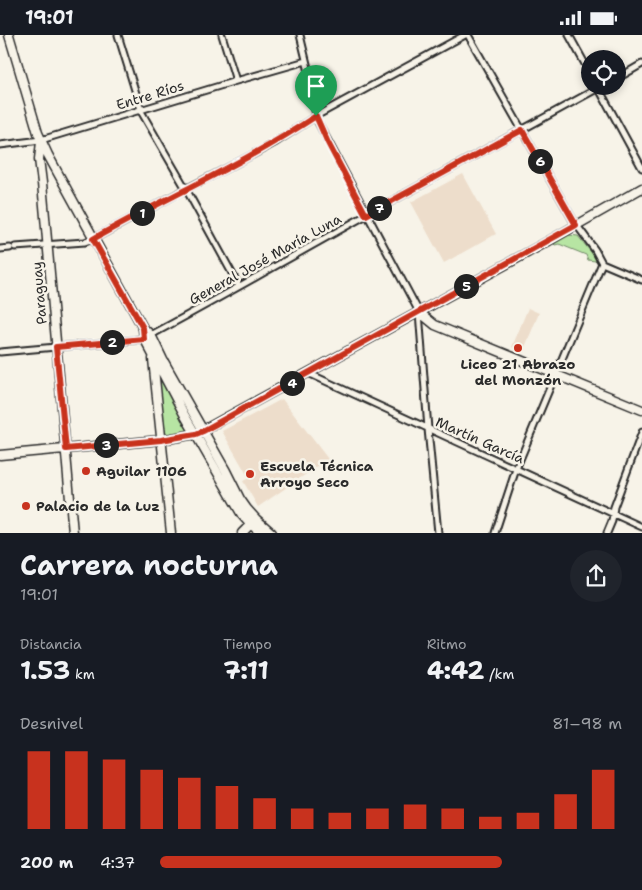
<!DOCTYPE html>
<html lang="es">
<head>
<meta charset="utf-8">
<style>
	body { margin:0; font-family:"Shantell Sans",sans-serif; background:#20242c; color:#f1f3f6; height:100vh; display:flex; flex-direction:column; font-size:19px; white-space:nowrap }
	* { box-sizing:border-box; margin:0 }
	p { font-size:16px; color:#9ea1a6 }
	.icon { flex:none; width:28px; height:28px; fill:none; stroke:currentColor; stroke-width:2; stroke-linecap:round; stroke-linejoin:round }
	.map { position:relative; height:498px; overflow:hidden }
	.panel { display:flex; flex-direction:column; background:#171b24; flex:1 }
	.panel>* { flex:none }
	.buttons { position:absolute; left:581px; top:15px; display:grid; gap:10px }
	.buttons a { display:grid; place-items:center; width:45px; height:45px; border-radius:50%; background:#171b24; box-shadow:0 2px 8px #0003; font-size:25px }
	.pin { position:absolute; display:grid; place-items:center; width:42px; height:42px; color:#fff; margin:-51px -21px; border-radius:50% 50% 50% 0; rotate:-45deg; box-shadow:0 0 5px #0007 }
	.pin .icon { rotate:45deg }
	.km { position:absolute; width:25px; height:25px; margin:-12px; border-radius:50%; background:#222; color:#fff; font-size:14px; line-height:25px; text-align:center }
	.round { display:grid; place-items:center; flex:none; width:52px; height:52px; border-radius:26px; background:#20242c }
	.overview { display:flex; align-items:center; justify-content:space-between; height:85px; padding:0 20px }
	h1 { font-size:28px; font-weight:700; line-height:38px }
	.figures { display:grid; grid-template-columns:repeat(3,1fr); gap:8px; height:85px; padding:5px 20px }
	.figures div { display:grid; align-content:center }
	.figures b { font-size:25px; font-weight:700 }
	.figures small { font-size:14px; font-weight:400 }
	.figures p { font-size:14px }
	.chart { height:140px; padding:10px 20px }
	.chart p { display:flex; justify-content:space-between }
	.chart svg { width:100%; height:90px; margin-top:5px; stroke:#c8321e; stroke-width:6 }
	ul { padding:0 20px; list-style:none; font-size:16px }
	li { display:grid; grid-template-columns:80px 60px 1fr; align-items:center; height:38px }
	li i { height:12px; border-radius:6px; background:#c8321e }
	.status { display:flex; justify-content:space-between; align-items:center; height:35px; padding:0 25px; background:#171b24; direction:ltr }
	.status svg { height:14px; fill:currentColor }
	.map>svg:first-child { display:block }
</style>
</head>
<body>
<div class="status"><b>19:01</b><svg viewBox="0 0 49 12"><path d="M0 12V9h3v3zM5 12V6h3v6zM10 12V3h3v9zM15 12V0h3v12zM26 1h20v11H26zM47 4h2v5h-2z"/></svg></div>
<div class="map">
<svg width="642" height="498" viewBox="0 0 642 498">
	<rect width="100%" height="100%" fill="#f7f3e8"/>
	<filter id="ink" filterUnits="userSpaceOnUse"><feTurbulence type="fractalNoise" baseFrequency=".02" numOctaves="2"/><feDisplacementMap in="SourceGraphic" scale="10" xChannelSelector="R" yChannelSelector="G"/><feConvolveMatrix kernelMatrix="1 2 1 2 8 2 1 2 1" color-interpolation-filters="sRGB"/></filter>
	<g filter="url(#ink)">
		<path fill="#edddcb" d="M463,139l33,60 -52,29 -33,-61z
			M528,273l11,5 -16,39 -11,-5z
			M282,364l46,60 -70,48 -15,-26 6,-3 -27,-47z"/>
		<path fill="#b7e5a3" stroke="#718867" d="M569,200l9,1 17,21 1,3 -1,1 -7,-1 -2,-5 -27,-11 -4,1 -1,-1v-1z
			M159,342l29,50 -1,4 -21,4 -3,-2 -5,-55z"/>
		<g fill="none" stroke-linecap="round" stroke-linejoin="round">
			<g stroke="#2b2b2b" stroke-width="9">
				<path id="street" d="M118,0l24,78 44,76 53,97
					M222,0l14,46
					M300,0l8,33 8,48 2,6 101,190 9,117 10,104
					M468,0l105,185 22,30 7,13 40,17
					M569,0l21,38
					M618,43l24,-14
					M598,52l44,81
					M0,110l41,-5 195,-59 70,-20
					M15,212l70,-5 8,-3 93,-50 49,-25 41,-22 40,-26 149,-81
					M0,214l10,-1
					M0,317l135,-12 9,-2 7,-3c60,-32 119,-66 178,-99 91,-51 182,-100 273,-150
					M308,338l334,154
					M495,498l21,-64 86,-206
					M607,498l5,-12 2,-14 28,-75"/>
			</g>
			<g stroke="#2b2b2b" stroke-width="11">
				<path id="secondary" d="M9,0l29,98 10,22 95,173 8,7 12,25 63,111 14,28 7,10 9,10 16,14
					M41,107l-2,17 3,24 31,350
					M419,277l16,13 207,85
					M143,293l1,10 41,78 57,99 8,9 11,9
					M153,324l18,174
					M0,420l161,-15 35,-6 351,-192 95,-54
					M242,498l11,-11"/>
			</g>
			<use href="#street" stroke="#f7f3e8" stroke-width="5"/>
			<use href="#secondary" stroke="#f7f3e8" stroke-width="8"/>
		</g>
	</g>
	<g fill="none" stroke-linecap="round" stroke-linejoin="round" filter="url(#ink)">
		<g stroke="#fff" stroke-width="10">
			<path id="route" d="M316,81l12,27 38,72 156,-85 54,95 -373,206 -7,3 -35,6 -95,9 -10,-102 88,-8 -1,-11 -50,-89c74,-42 152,-76 223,-123z"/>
		</g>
		<use href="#route" stroke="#c8321e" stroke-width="6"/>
	</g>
	<g fill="#c8321e" stroke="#f7f3e8" stroke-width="2">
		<circle cx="518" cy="313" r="5"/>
		<circle cx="86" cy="436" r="5"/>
		<circle cx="250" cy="439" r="5"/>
		<circle cx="26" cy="471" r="5"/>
	</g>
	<g text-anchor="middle" stroke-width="5" stroke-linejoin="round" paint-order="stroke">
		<g font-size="14" fill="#2b2b2b" stroke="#f7f3e8">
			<text transform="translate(150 60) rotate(-17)" y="5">Entre Ríos</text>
			<text transform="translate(265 224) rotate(-29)" y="5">General José María Luna</text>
			<text transform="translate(39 258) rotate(-95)" y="5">Paraguay</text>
			<text transform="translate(480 405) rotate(24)" y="5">Martín García</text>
		</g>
		<g font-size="14" font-weight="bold" fill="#2b2b2b" stroke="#f7f3e8" text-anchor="start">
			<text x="518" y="334" text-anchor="middle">Liceo 21 Abrazo<tspan x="518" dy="16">del Monzón</tspan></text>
			<text x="260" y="436">Escuela Técnica<tspan x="260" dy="16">Arroyo Seco</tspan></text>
			<text x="96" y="441">Aguilar 1106</text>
			<text x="36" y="476">Palacio de la Luz</text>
		</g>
	</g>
</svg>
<div class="buttons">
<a><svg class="icon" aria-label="locate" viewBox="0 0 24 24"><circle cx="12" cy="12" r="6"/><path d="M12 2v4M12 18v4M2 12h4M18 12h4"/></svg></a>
</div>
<div class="pin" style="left:316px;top:81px;background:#1e9e55"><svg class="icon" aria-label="arrive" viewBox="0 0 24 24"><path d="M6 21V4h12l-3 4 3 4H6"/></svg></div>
<b class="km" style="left:142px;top:178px">1</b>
<b class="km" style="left:112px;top:307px">2</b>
<b class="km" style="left:106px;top:410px">3</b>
<b class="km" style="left:292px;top:348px">4</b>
<b class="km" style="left:466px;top:251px">5</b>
<b class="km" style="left:540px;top:126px">6</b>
<b class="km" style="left:379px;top:173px">7</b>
</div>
<section class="panel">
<div class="overview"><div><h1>Carrera nocturna</h1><p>19:01</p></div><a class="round"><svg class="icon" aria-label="share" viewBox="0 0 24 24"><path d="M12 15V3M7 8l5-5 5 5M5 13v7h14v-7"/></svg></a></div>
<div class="figures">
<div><p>Distancia</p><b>1.53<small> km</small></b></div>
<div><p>Tiempo</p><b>7:11</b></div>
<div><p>Ritmo</p><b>4:42<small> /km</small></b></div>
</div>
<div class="chart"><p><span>Desnivel</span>81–98 m</p>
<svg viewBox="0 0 160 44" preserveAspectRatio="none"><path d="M5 44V6M15 44V6M25 44V10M35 44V15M45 44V19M55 44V23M65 44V29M75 44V34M85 44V36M95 44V34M105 44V32M115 44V34M125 44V38M135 44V36M145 44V27M155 44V15"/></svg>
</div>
<ul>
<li><b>200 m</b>4:37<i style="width:74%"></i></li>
</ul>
</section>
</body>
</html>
